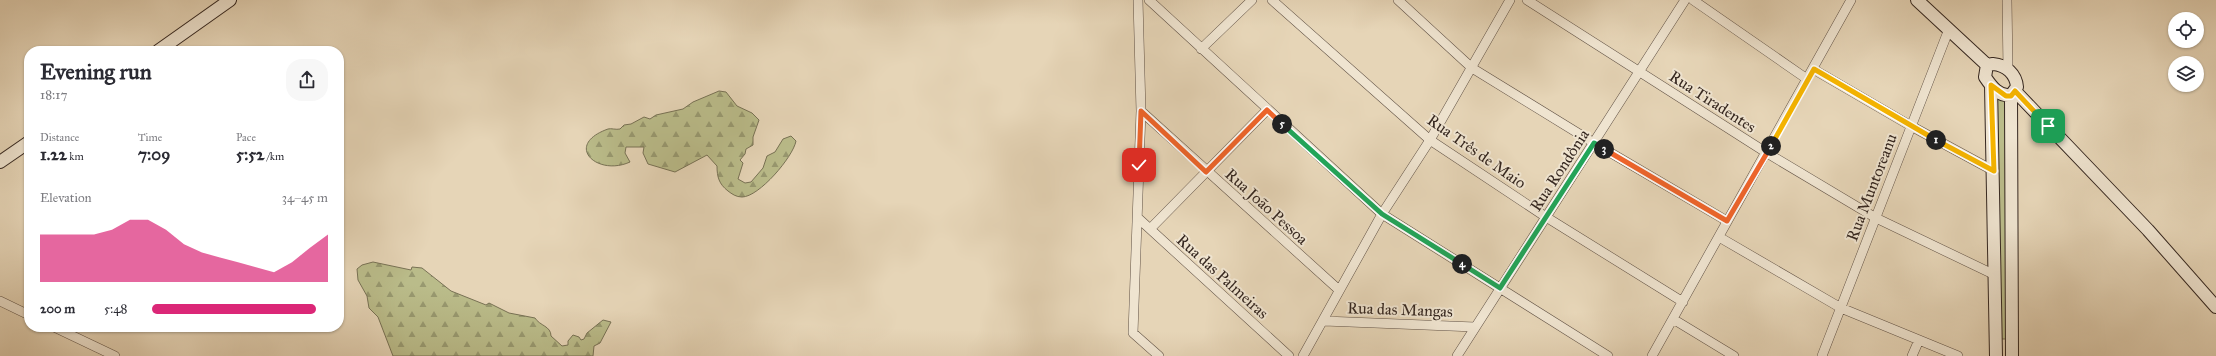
<!DOCTYPE html>
<html lang="en">
<head>
<meta charset="utf-8">
<style>
	body { margin:0; font-family:"IM FELL Great Primer",serif; background:#f7f7f7; color:#2b2b33; height:100vh; display:flex; flex-direction:column; font-size:15px; white-space:nowrap }
	* { box-sizing:border-box; margin:0 }
	p { font-size:13px; color:#7c7c81 }
	.icon { flex:none; width:22px; height:22px; fill:none; stroke:currentColor; stroke-width:2; stroke-linecap:round; stroke-linejoin:round }
	.map { position:relative; flex:1; overflow:hidden }
	.drawer { position:absolute; left:24px; top:46px; width:320px; height:286px; display:flex; flex-direction:column; background:#fff; border-radius:16px; box-shadow:0 1px 3px #0004 }
	.drawer>* { flex:none }
	.buttons { position:absolute; left:2168px; top:12px; display:grid; gap:8px }
	.buttons a { display:grid; place-items:center; width:36px; height:36px; border-radius:50%; background:#fff; box-shadow:0 1px 3px #0004; font-size:20px }
	.pin { position:absolute; display:grid; place-items:center; width:34px; height:34px; color:#fff; margin:-17px; border-radius:8px; box-shadow:0 2px 6px #0006 }
	.km { position:absolute; width:20px; height:20px; margin:-10px; border-radius:50%; background:#222; color:#fff; font-size:11px; line-height:20px; text-align:center }
	.round { display:grid; place-items:center; flex:none; width:42px; height:42px; border-radius:16px; background:#f7f7f7 }
	.overview { display:flex; align-items:center; justify-content:space-between; height:68px; padding:0 16px }
	h1 { font-size:22px; font-weight:800; line-height:30px }
	.stats { display:grid; grid-template-columns:repeat(3,1fr); gap:6px; height:68px; padding:4px 16px }
	.stats div { display:grid; align-content:center }
	.stats b { font-size:17px; font-weight:800 }
	.stats small { font-size:11px; font-weight:400 }
	.stats p { font-size:11px }
	.chart { height:112px; padding:8px 16px }
	.chart p { display:flex; justify-content:space-between }
	.chart svg { width:100%; height:72px; margin-top:4px; fill:#db2777; opacity:.7 }
	ul { padding:0 16px; list-style:none; font-size:13px }
	li { display:grid; grid-template-columns:64px 48px 1fr; align-items:center; height:30px }
	li i { height:10px; border-radius:5px; background:#db2777 }
	.map>svg:first-child { display:block }
</style>
</head>
<body>
<div class="map">
<svg width="2216" height="356" viewBox="0 0 2216 356">
	<defs>
		<pattern id="forest-firs" width="22" height="20" patternUnits="userSpaceOnUse"><rect width="22" height="20" fill="#babc8a"/><path d="M5 1l3.5 6h-7zM16 11l3.5 6h-7z" fill="#989970"/></pattern>
	</defs>
	<rect width="100%" height="100%" fill="#e6d5b7"/>
	<filter id="stains"><feTurbulence type="fractalNoise" baseFrequency=".005" numOctaves="4"/><feColorMatrix values="0 0 0 0 .2 0 0 0 0 .09 0 0 0 0 .02 0 0 0 .5 -.17"/></filter>
	<radialGradient id="worn" r=".72"><stop offset=".6" stop-color="#630" stop-opacity="0"/><stop offset="1" stop-color="#630" stop-opacity=".3"/></radialGradient>
	<path fill="#babc8a" stroke="#787255" d="M1997,95l8,4 3,240h-8z"/>
	<path fill="url(#forest-firs)" stroke="#787255" d="M719,91l7,1 11,14 15,7 7,7 -6,17v8l-7,4 -1,5 -5,6 3,3 -5,16 7,4 6,-1 12,-14 4,-12 8,-4 8,-13 8,-3 5,5c-3,16 -37,56 -54,56 -6,0 -10,-3 -14,-6 -9,-7 -11,-14 -11,-25l-10,-11 -32,17 -27,-8 -5,-11 1,-6h-18l-1,6 5,9c-33,15 -67,-17 -22,-33 3,-1 8,1 12,0l4,-4 7,-1 13,-7 6,2 6,-4 27,-6 10,-7z
		M373,262l38,8 1,-3 10,1 29,23 35,14 3,-2 20,10 26,5c5,8 16,8 16,18l11,10 6,-1v-4l5,-6 6,2 2,3 3,-1 3,-6 16,-13 8,2 -11,21 -6,3 -1,10h-200l-15,-39 -9,-9 -2,-12 -9,-16 -1,-11 5,-4z"/>
	<g fill="none" stroke-linecap="round" stroke-linejoin="round">
		<g stroke="#615246" stroke-width="10">
			<path id="street" d="M1138,0l3,111 -8,222 26,23
				M1149,0l233,214 226,142
				M1272,0l158,140 116,77 137,85
				M1398,0l74,68 122,75 133,78
				M1527,0l240,153 109,65 119,57
				M1693,0l114,79
				M2007,0l1,70
				M1201,49l51,-49
				M1813,69l98,57 83,45
				M1141,111l198,179
				M1138,218l151,138
				M1150,229l117,-119
				M1719,237l122,71 117,48
				M0,301l29,14
				M1673,319l61,37
				M1324,321l151,6
				M54,327l61,29
				M1303,356l79,-142 48,-74 80,-140
				M1457,356l228,-356
				M1652,356l199,-356
				M1822,356l127,-327
				M1912,356l7,-16"/>
		</g>
		<g stroke="#352720" stroke-width="14">
			<path id="secondary" d="M1917,0l70,65
				M158,51l72,-51
				M1993,64c13,1 23,10 24,23l-6,8c-12,2 -20,-9 -26,-18l2,-12z
				M1991,85l5,271
				M2015,91l133,139 68,77
				M2011,95l1,261
				M0,162l29,-20"/>
		</g>
		<use href="#street" stroke="#efe4d0" stroke-width="9"/>
		<use href="#secondary" stroke="#efe4d0" stroke-width="12"/>
	</g>
	<g fill="none" stroke-linecap="round" stroke-linejoin="round">
		<g stroke="#fff" stroke-width="8">
			<path id="split-1" d="M1936,140l58,31 -3,-86 15,11h5l4,-5 33,35"/>
		</g>
		<g stroke="#fff" stroke-width="8">
			<path id="split-2" d="M1771,146l43,-77 122,71"/>
		</g>
		<g stroke="#fff" stroke-width="8">
			<path id="split-3" d="M1604,149l123,72 44,-75"/>
		</g>
		<g stroke="#fff" stroke-width="8">
			<path id="split-4" d="M1462,264l38,24 94,-145 10,6"/>
		</g>
		<g stroke="#fff" stroke-width="8">
			<path id="split-5" d="M1282,124l100,90 80,50"/>
		</g>
		<g stroke="#fff" stroke-width="8">
			<path id="split-6" d="M1139,165l2,-54 65,61 61,-62 15,14"/>
		</g>
		<use href="#split-1" stroke="#f5b400" stroke-width="5"/>
		<use href="#split-2" stroke="#f5b400" stroke-width="5"/>
		<use href="#split-3" stroke="#f0652b" stroke-width="5"/>
		<use href="#split-4" stroke="#22a559" stroke-width="5"/>
		<use href="#split-5" stroke="#22a559" stroke-width="5"/>
		<use href="#split-6" stroke="#f0652b" stroke-width="5"/>
	</g>
	<g text-anchor="middle" stroke-width="4" stroke-linejoin="round" paint-order="stroke">
		<g font-size="16" fill="#352720" stroke="#efe4d0">
			<text transform="translate(1713 101) rotate(33)" y="6">Rua Tiradentes</text>
			<text transform="translate(1477 151) rotate(35)" y="6">Rua Três de Maio</text>
			<text transform="translate(1559 170) rotate(-57)" y="6">Rua Rondônia</text>
			<text transform="translate(1871 187) rotate(-69)" y="6">Rua Muntoreanu</text>
			<text transform="translate(1267 206) rotate(42)" y="6">Rua João Pessoa</text>
			<text transform="translate(1223 276) rotate(42)" y="6">Rua das Palmeiras</text>
			<text transform="translate(1400 309) rotate(2)" y="6">Rua das Mangas</text>
		</g>
	</g>
	<rect width="100%" height="100%" filter="url(#stains)"/>
	<rect width="100%" height="100%" fill="url(#worn)"/>
</svg>
<div class="buttons">
<a><svg class="icon" aria-label="locate" viewBox="0 0 24 24"><circle cx="12" cy="12" r="6"/><path d="M12 2v4M12 18v4M2 12h4M18 12h4"/></svg></a>
<a><svg class="icon" aria-label="layers" viewBox="0 0 24 24"><path d="M12 4l9 5-9 5-9-5zM3 14l9 5 9-5"/></svg></a>
</div>
<div class="pin" style="left:2048px;top:126px;background:#1e9e55"><svg class="icon" aria-label="arrive" viewBox="0 0 24 24"><path d="M6 21V4h12l-3 4 3 4H6"/></svg></div>
<div class="pin" style="left:1139px;top:165px;background:#d93025"><svg class="icon" aria-label="check" viewBox="0 0 24 24"><path d="M5 12l5 5 9-10"/></svg></div>
<b class="km" style="left:1936px;top:140px">1</b>
<b class="km" style="left:1771px;top:146px">2</b>
<b class="km" style="left:1604px;top:149px">3</b>
<b class="km" style="left:1462px;top:264px">4</b>
<b class="km" style="left:1282px;top:124px">5</b>
<section class="drawer">
<div class="overview"><div><h1>Evening run</h1><p>18:17</p></div><a class="round"><svg class="icon" aria-label="share" viewBox="0 0 24 24"><path d="M12 15V3M7 8l5-5 5 5M5 13v7h14v-7"/></svg></a></div>
<div class="stats">
<div><p>Distance</p><b>1.22<small> km</small></b></div>
<div><p>Time</p><b>7:09</b></div>
<div><p>Pace</p><b>5:52<small> /km</small></b></div>
</div>
<div class="chart"><p><span>Elevation</span>34–45 m</p>
<svg viewBox="0 0 160 44" preserveAspectRatio="none"><path d="M0 44V15L10 15L20 15L30 15L40 12L50 6L60 6L70 12L80 21L90 26L100 29L110 32L120 35L130 38L140 32L150 23L160 15V44z"/></svg>
</div>
<ul>
<li><b>200 m</b>5:48<i style="width:93%"></i></li>
</ul>
</section>
</div>
</body>
</html>
